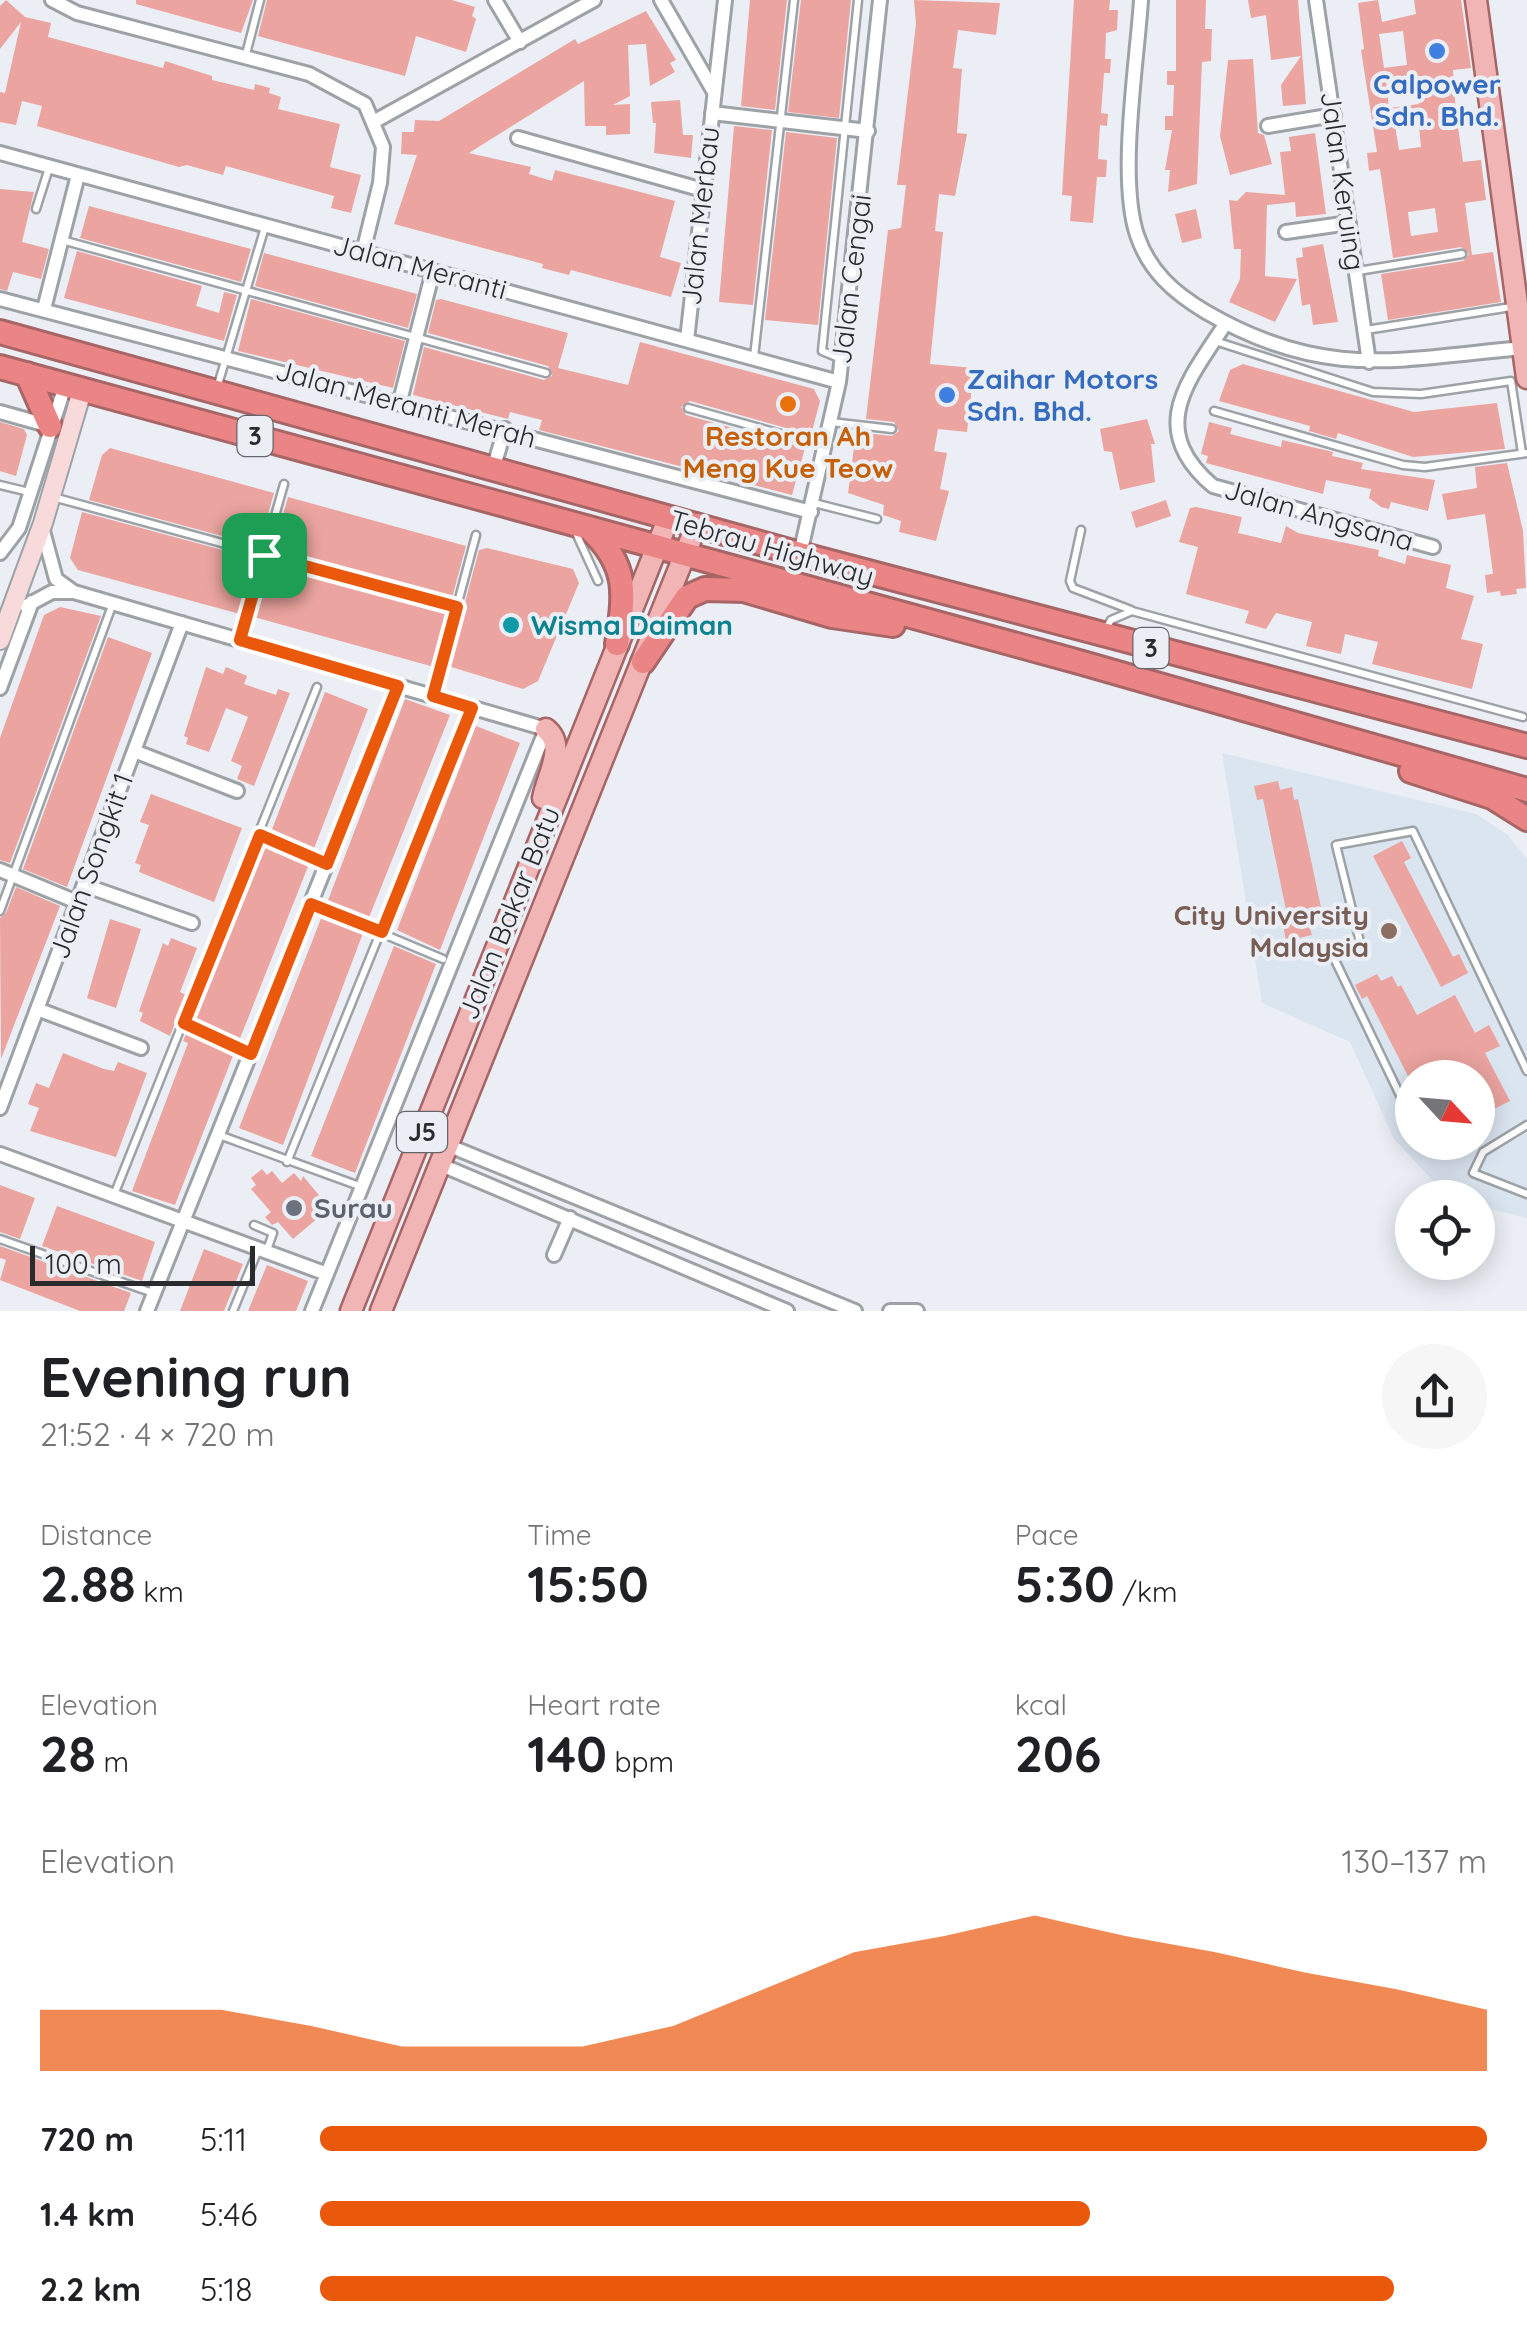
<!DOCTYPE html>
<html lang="en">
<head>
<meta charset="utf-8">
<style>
	body { margin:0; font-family:Quicksand,sans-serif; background:#f6f6f6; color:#202124; height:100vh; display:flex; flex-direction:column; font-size:38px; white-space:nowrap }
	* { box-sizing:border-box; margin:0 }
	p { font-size:32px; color:#757577 }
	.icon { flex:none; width:55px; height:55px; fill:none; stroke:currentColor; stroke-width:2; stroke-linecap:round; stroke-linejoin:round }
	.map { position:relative; height:1311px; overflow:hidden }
	.sheet { display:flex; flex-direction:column; background:#fff; flex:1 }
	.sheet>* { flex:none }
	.needle { width:65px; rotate:116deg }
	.tools { position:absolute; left:1395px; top:1060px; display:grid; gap:20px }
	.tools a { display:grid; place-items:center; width:100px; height:100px; border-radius:50%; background:#fff; box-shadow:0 5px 25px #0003; font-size:50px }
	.scale { position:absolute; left:30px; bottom:25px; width:225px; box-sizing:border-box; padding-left:10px; border:5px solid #2a2b2d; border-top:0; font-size:28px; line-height:35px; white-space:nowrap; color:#2a2b2d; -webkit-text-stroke:8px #ebeff5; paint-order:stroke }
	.pin { position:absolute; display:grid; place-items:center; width:85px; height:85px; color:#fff; margin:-42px; border-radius:20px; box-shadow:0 5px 15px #0006 }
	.round { display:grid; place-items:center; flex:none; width:105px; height:105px; border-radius:52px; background:#f6f6f6 }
	.head { display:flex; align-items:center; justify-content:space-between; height:170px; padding:0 40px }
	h1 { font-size:55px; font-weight:700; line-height:75px }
	.figures { display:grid; grid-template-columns:repeat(3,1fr); gap:15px; height:170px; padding:10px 40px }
	.figures div { display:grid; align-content:center }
	.figures b { font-size:50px; font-weight:700 }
	.figures small { font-size:28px; font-weight:400 }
	.figures p { font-size:28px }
	.chart { height:280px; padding:20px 40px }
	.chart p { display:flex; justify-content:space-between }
	.chart svg { width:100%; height:180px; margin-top:10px; fill:#ea580c; opacity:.7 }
	ul { padding:0 40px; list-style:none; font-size:32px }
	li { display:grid; grid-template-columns:160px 120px 1fr; align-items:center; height:75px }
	li i { height:25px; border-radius:12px; background:#ea580c }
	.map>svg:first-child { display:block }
</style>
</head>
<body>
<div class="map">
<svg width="1527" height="1311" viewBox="0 0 1527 1311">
	<rect width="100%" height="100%" fill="#ebeff5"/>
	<path fill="#dbe5f0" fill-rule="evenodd" d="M1222,753l254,61 32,21 19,24v359l-49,-12v-8l-30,-1 -54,-58 -44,-97 -88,-39zM1412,1078h66v64h-66z"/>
	<path fill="#eba49f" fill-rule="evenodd" d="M6,0l19,17 26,6 -3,14 115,31 2,-7 47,15v4l42,10 1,-6 15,4 -1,5 12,4 -3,12 62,15 -10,43 31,8 -10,38 -20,-5 3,-12 -108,-30 -3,9 -36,-10 -8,2 -142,-41 5,-20 -20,-5 -6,24 -16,-3v-30l5,1 16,-71 -21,27v-43z
		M136,0h117l-12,33 -105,-29z
		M267,0h185l23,7 -3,9 4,3 -10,33 -50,-16 -11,40 -147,-40z
		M750,0h37l-12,110 -34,-4z
		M801,0h50l-12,118 -51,-6z
		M914,0l86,3 -4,32 -38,-5 -5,38 9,1 -5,64 10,1 -12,62 -16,-2 -4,37 8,1 -13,132 44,4 -7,64 -29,-3 -4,22 13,2 -7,36 9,2 -13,50 -37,-9 2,-11 -18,-6 1,-10 -36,-12 8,-61 36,4 7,-5 -5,-9 -28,-3 22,-189 13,-2 5,-43h-9l19,-161z
		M1074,0h36l-1,10h9l-1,20 -11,3 -1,26h6l-1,14h-6l-3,40 7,1 -1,12 -7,-1 -2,34 9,1 -1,17h-9l-4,46 -23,-2 2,-25 -10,-1z
		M1176,0h30l-1,29h7l-1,32 -9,1 -5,122 -29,8 2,-22h-5l7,-40h-7v-14h8l1,-31h-7v-14h9z
		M1248,0h50l8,104 -23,2 -2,-21 20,-29 -30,4 -5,-45 -15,3z
		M1378,0l4,22 34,-8 -2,-14h47l10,68 -18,2 3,43 7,49 18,-2 5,40 -21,3 7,52 21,-3 8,50 -113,18 -7,-46 82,-13 6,-7 -8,-7 -68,11 -13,-89 -11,2 -2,-18 10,-1 -16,-102 3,-1 -6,-46zM1403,31l4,34 -23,3 -5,-34zM1417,75l2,29 -30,4 -3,-28zM1418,116l3,31 -22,3 -5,-31zM1435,208l3,24 -27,4 -3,-24z
		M646,11l30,49 -6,3 5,9 -25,14 -4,-42 -18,1 2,51 -17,9 17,-1v30l-24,1v-9h-21l-1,-45 -115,72 62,14 -2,7 23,7 3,-11 120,31 -15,56 21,6 -10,34 -100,-27 -2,5 -27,-7 1,-4 -149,-40 23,-69 -16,-1 1,-22h12l1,-12 24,1 136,-82 3,5z
		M1253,59l5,74 6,2 8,29 -42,11 -10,-39 8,-76z
		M680,100l3,35h10l-2,23 -37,-5 2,-30h-3l-2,-21z
		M734,126l38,4 -19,175 -34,-3z
		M786,132l51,6 -19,187 -53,-5z
		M1315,133l11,81 -30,3 -1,-15 -28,3 -2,71 32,3 -22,43 -46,-20 11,-23 1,-30h-7l-5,-49 8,1 9,-9 39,3 -5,-43 11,-1 -2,-14z
		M0,189l34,3 -12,50 27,7 -8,30 -28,-7 -6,19 -7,-2z
		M89,206l162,43 -10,33 -161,-44z
		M1196,209l6,29 -20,5 -7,-29z
		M1323,244l15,78 -25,3 -3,-21 -8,2 -6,-48 7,-1 -1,-9z
		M77,251l125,35 -6,20 23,7 5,-21 13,3 -13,46 -160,-43z
		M264,253l153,41 -9,34 -153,-42z
		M251,299l154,42 -12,47 -155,-37z
		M441,299l127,34 -10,35 70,17 12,-43 174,47 6,12 -9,34 -121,-34 -9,6 5,8 119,33 -13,47 -253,-65 3,-10 -32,-8 -2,7 -95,-24 11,-48 120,33 8,-4 -4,-10 -120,-33 8,-33z
		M1243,364l171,48 83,-9 8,46 -92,8 -75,-24 -2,6 -27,-8 1,-5 -91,-25 11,-31z
		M1147,419l8,25h-4l4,38 -35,8 -8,-38 -8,-1 -4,-22z
		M0,422l24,7 3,6 -11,41 -16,-5z
		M1209,422l23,6 -2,6 51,13 1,-7 51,12 -1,4 31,7 -2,6 74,11 -7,31 -37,-9 -2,7 -8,-2 -12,-9 2,-9 -45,-9 -3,14 -117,-31 2,-7 -7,-2z
		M110,448l164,45 -15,53 -170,-46 13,-45z
		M1507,463l16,68 3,57 -10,1 1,5 -16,2 -1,-5 -13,2 -2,-18 8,-1 -8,-60 -38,6 -5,-26 35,-6 -2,-21z
		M288,497l178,49 -14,52 -179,-48z
		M1166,500l5,16 -35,12 -5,-16z
		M1196,507l46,10 -4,16 43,10 5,-17 12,7 81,17 -1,6 27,8 2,-9 44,10 -5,23 28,8 -13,43 22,5 -11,45 -100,-25 6,-22 -33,-8 -4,20 -35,-8 6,-24 -36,-9 -10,16 -21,-6 4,-12 -63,-17 12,-47 -19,-5 11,-34z
		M82,512l174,47 -16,55 -162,-44 -8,-12z
		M487,548l86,21 6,14 -41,98 -15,8 -75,-23 31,-116z
		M269,563l179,49 -14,55 -180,-50z
		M60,607l41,9 -91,247 -10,-3v-122l44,-123z
		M108,637l44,16 -85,234 -44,-18z
		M206,667l17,7 3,-7 21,9 -3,8 32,11 2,-6 12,4 -36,93 -17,-7 5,-13 -11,-5 17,-44 -22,-9 -17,44 -23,-8 2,-6 -4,-2z
		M325,692l43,17 -55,142 -42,-19z
		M405,699l45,16 -82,205 -41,-17z
		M476,726l44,17 -80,207 -43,-20z
		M1278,781l2,9 12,-3 2,13 4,-1 24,113 -4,1 2,10 -11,3 3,9 -26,6 -3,-16 6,-1 -26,-125 -6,1 -3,-14z
		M151,794l91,34 -28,74 -75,-30 2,-7 -6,-2 14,-38 -9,-3z
		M1402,841l9,17 -7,4 49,95 6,-3 9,19 -27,14 -68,-131z
		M266,845l43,19 -70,177 -47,-22 7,-19 4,2z
		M16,887l44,19 -59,153 -1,-141 6,-5z
		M322,916l41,17 -80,212 -44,-17z
		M110,919l31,10 -25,79 -29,-10z
		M171,938l26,10 -17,44 6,3 -16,41 -30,-15 3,-8 -4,-2 24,-68 5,3z
		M394,946l42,18 -81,209 -44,-17z
		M1377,974l4,7 11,-5 6,11 3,-2 16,30 38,-20 20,38 14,-8 11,21 -15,7 25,48 -20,10 -12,-33h-69l-42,-82 -5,3 -7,-14z
		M187,1032l47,21 -59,152 -43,-14 56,-148 -5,-2z
		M63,1053l41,16 10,2 4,-9 29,11 -31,84 -86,-26 9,-23 -11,-4 8,-21 13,5z
		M262,1169l5,6 5,-4 10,12 12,-10 7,8 2,-5 20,24 -5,4 7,8 -32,27 -15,-17 -6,3 -7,-8 6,-5 -20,-23 5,-4 -5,-7z
		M0,1185l35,13 -15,41 -20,-7z
		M57,1206l98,36 -13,39 -100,-35z
		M0,1246l131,47 -7,18h-44l-80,-31 6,-20 -6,-2z
		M204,1249l39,15 -19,47h-44z
		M267,1265l41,16 -12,30h-48z"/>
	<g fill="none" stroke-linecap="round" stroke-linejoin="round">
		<g stroke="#9da2a7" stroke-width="11">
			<path id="lane" d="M246,54l14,-54
				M36,209l13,-41
				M62,240l484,133
				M1358,271l104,-17
				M1366,330l145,-23
				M1215,341l158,51 48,2 90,-13 11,72
				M754,357l40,-357
				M841,359l-19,-8 36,-351
				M217,388l48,-161
				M688,408l136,38
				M1214,411l189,54 22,2 102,-14
				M831,422l61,7
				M0,485l29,7
				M53,497l404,110
				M814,503l63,16
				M1081,530l-11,51 3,7 58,22
				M576,533l22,48
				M1105,630l6,-10 21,-9 391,106
				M240,640l44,-156
				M433,696l43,-161
				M260,835l67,29
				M312,904l131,55
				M0,911l113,-308
				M184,1023l66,30
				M1411,1118l-78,-162 27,-14 -24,-97 77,-14 114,240
				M1527,1125l-44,27 -10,21 54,21
				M219,1135l143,52
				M287,1162l184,-453
				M114,1195l203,-508
				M254,1225l19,8 -6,17
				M0,1239l153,54
				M233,1311l25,-61"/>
		</g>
		<g stroke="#9da2a7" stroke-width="18">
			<path id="street" d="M52,0l25,13 232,61 56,30 18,43 -3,36 -17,69
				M495,0l25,42
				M661,0l53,92
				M1141,0c-4,63 -23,178 -4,235 12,36 37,58 69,77 117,68 189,48 316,36
				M1316,0l53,362
				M712,113l156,18
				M375,121l219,-121
				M1268,126l66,-11
				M518,138l185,52
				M0,153l839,229
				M1286,232l63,-9
				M0,299l811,213
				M44,309l34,-134
				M1226,323c-39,59 -80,106 -13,163l220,61
				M687,340l38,-340
				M400,401l33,-130
				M0,412l50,14
				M494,466l11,-37
				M43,531l13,48 18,13 472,137 -234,582
				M0,553l19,-25 46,-142
				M800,554l39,-172 41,-382
				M26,606l26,-14h20
				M0,688l32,-86
				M134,751l103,40
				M0,870l77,32
				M84,885l108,38
				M37,1009l104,39
				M0,1108l182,-485
				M447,1145l408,166
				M0,1154l327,120
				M439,1164l348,147
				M554,1255l16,-37
				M147,1311l251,-625
				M890,1311h27"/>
		</g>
		<g stroke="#9da2a7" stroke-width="22">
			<path id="secondary" d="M0,640l43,-117 39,-132"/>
		</g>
		<g stroke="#a76566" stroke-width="25">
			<path id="primary" d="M1476,0l51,378
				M543,798c4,-22 24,-52 3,-69
				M351,1311l318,-794
				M381,1311l316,-787"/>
		</g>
		<g stroke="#a76566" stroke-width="28">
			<path id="highway" d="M0,332l800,222 727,192
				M0,367l1079,295 448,128
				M27,374l23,52
				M590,529c39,37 35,65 27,115
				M643,662l44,-65 18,-8 39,1 88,26 61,9
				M1411,771l81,26 35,22"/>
		</g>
		<use href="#lane" stroke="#fff" stroke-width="6"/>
		<use href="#street" stroke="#fff" stroke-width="12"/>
		<use href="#secondary" stroke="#f9dada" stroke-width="18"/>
		<use href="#primary" stroke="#f2b5b6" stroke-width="20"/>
		<use href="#highway" stroke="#ea8485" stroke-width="22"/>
	</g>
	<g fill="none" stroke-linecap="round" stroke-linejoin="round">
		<g stroke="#fff" stroke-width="20">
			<path id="route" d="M264,555l193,52 -24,89 39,12 -90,224 -71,-28 -60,150 -67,-31 76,-188 67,29 71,-178 -158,-46z"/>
		</g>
		<use href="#route" stroke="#ea580c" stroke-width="12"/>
	</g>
	<g fill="#3f7fe0" stroke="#ebeff5" stroke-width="4">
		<circle cx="1437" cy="51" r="10"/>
		<circle cx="947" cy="395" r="10"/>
	</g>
	<circle fill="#e8710a" stroke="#ebeff5" stroke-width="4" cx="788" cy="404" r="10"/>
	<circle fill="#0f9aa8" stroke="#ebeff5" stroke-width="4" cx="511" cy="625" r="10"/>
	<circle fill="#8d6e63" stroke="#ebeff5" stroke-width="4" cx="1389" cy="931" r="10"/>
	<circle fill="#6b7280" stroke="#ebeff5" stroke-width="4" cx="294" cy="1208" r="10"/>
	<g text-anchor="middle" stroke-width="8" stroke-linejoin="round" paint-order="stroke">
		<g fill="#ebeff5" stroke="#646669" stroke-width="2.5">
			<rect x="237.5" y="416" width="35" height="40" rx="8"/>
			<rect x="1133.5" y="628" width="35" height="40" rx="8"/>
			<rect x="397" y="1112" width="50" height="40" rx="8"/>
		</g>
		<g font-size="25" font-weight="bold" fill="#2a2b2d">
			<text x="255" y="445">3</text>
			<text x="1151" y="657">3</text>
			<text x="422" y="1141">J5</text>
		</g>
		<g font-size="28" font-weight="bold" fill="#366cbe" stroke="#ebeff5">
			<text x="1437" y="94">Calpower<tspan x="1437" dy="32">Sdn. Bhd.</tspan></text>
			<text x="967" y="389" text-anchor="start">Zaihar Motors<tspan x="967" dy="32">Sdn. Bhd.</tspan></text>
		</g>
		<g font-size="28" fill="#2a2b2d" stroke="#ebeff5">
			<text transform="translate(1343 181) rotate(82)" y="10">Jalan Keruing</text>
			<text transform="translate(700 216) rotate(-84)" y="10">Jalan Merbau</text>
			<text transform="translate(420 267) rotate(15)" y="10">Jalan Meranti</text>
			<text transform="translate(851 279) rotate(-83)" y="10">Jalan Cengai</text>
			<text transform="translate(406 404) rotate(15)" y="10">Jalan Meranti Merah</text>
			<text transform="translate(1319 515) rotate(16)" y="10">Jalan Angsana</text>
			<text transform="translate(772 548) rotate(16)" y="10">Tebrau Highway</text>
			<text transform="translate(91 866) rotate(-70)" y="10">Jalan Songkit 1</text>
			<text transform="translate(509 913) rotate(-68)" y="10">Jalan Bakar Batu</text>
		</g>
		<g font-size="28" font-weight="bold" fill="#c56008" stroke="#ebeff5">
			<text x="788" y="446">Restoran Ah<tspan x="788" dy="32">Meng Kue Teow</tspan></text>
		</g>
		<g font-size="28" font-weight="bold" fill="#0d838f" stroke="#ebeff5" text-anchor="start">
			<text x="531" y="635">Wisma Daiman</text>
		</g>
		<g font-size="28" font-weight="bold" fill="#785e54" stroke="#ebeff5" text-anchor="end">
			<text x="1369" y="925">City University<tspan x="1369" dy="32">Malaysia</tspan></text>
		</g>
		<g font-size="28" font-weight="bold" fill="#5b616d" stroke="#ebeff5" text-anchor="start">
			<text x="314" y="1218">Surau</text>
		</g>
	</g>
</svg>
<div class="tools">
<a><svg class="needle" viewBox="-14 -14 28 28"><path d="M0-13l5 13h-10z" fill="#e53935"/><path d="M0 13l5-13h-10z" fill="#757577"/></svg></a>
<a><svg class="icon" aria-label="locate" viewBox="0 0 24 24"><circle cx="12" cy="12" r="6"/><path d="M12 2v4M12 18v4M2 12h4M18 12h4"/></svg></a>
</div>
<div class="scale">100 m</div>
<div class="pin" style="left:264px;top:555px;background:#1e9e55"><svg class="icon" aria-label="arrive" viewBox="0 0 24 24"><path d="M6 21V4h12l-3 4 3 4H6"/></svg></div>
</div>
<section class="sheet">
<div class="head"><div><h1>Evening run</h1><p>21:52 · 4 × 720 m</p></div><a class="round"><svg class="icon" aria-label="share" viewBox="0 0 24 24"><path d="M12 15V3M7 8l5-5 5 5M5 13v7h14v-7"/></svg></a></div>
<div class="figures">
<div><p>Distance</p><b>2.88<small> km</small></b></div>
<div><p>Time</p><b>15:50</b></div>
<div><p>Pace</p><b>5:30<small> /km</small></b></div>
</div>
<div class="figures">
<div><p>Elevation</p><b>28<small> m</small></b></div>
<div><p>Heart rate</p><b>140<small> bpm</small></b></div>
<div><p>kcal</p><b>206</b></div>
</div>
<div class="chart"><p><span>Elevation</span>130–137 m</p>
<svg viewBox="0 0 160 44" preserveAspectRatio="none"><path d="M0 44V29L10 29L20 29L30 33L40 38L50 38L60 38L70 33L80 24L90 15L100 11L110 6L120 11L130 15L140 20L150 24L160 29V44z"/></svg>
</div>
<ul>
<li><b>720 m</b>5:11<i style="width:100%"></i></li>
<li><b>1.4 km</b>5:46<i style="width:66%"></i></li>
<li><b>2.2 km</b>5:18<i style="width:92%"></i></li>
</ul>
</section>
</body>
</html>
